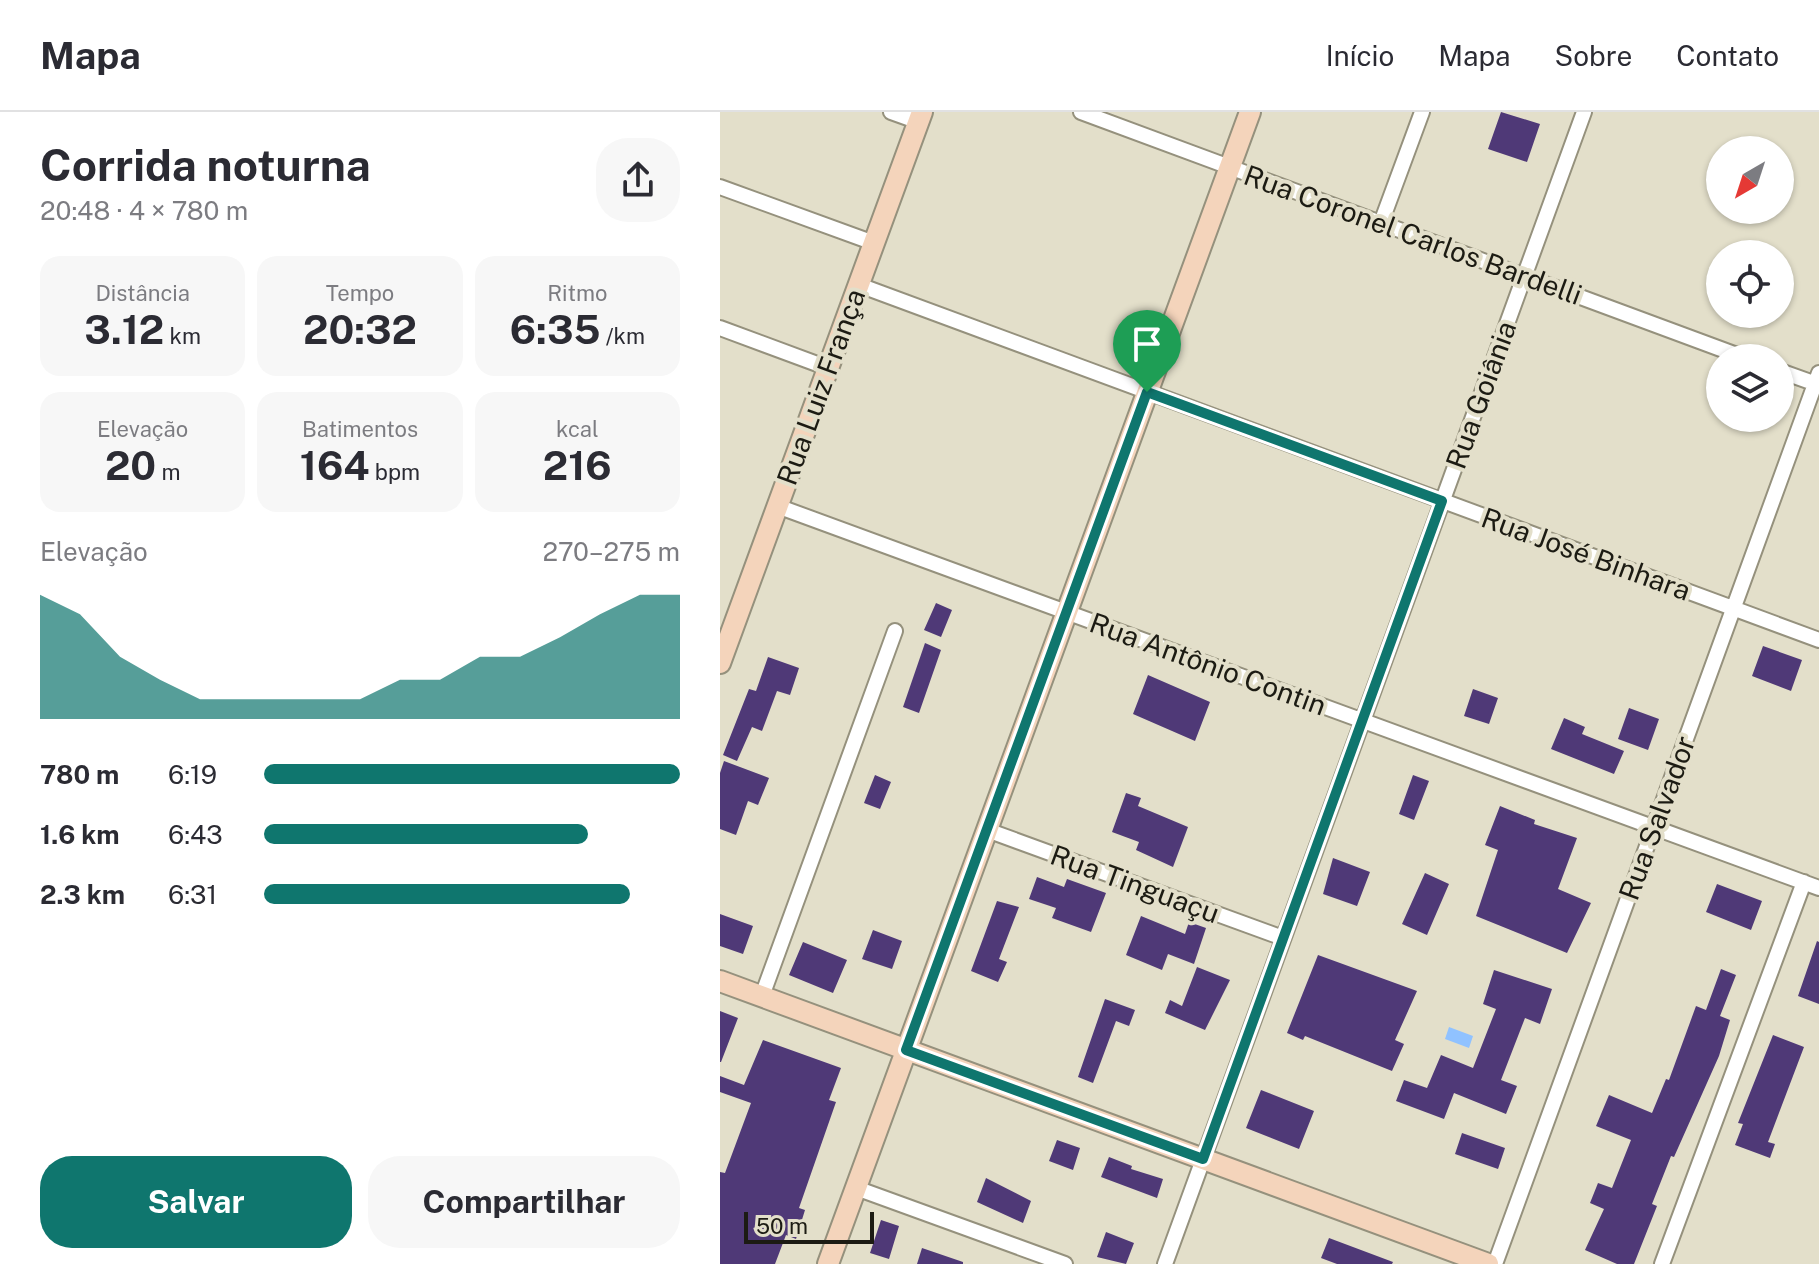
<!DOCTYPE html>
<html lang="pt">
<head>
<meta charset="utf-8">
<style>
	body { margin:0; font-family:"Public Sans",sans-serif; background:#f7f7f7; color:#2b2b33; height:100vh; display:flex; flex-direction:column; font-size:30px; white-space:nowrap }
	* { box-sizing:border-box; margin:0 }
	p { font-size:26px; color:#7c7c81 }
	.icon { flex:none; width:44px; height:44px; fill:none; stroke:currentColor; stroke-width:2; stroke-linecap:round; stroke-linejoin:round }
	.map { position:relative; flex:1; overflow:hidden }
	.sheet { display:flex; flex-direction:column; background:#fff; width:720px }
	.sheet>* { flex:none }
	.needle { width:52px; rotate:219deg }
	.tools { position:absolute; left:986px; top:24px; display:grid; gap:16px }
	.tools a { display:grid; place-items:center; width:88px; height:88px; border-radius:50%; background:#fff; box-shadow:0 2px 6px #0004; font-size:40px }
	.scale { position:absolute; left:24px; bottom:20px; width:130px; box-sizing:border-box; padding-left:8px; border:4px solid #1c1b13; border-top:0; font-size:22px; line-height:28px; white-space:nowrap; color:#1c1b13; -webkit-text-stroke:6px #e3dfca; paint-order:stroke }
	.pin { position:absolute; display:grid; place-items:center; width:68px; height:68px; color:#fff; margin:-82px -34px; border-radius:50% 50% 50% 0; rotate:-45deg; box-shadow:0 0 8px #0007 }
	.pin .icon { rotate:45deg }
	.round { display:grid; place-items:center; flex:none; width:84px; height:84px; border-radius:32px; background:#f7f7f7 }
	.overview { display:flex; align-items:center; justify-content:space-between; height:136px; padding:0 40px }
	h1 { font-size:44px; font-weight:700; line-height:60px }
	.metrics { display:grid; grid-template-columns:repeat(3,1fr); gap:12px; height:136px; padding:8px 40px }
	.metrics div { display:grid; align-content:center; border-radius:20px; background:#f7f7f7; text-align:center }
	.metrics b { font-size:40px; font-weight:700 }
	.metrics small { font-size:22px; font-weight:400 }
	.metrics p { font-size:22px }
	.chart { height:224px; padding:16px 40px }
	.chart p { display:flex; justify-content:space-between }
	.chart svg { width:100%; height:144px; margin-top:8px; fill:#0f766e; opacity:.7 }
	.cta { display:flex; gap:16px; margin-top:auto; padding:16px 40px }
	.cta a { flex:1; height:92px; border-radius:32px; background:#0f766e; color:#fff; font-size:32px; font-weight:700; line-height:92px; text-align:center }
	.cta a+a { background:#f7f7f7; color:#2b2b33 }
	ul { padding:0 40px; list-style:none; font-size:26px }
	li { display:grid; grid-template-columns:128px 96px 1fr; align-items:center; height:60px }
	li i { height:20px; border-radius:10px; background:#0f766e }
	header { display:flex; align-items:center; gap:48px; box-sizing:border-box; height:112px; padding:0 40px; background:#fff; border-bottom:2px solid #e1e1e2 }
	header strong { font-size:38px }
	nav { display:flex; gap:44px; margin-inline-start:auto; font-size:28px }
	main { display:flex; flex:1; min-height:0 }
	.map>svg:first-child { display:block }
</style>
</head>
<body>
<header>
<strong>Mapa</strong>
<nav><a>Início</a><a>Mapa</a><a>Sobre</a><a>Contato</a></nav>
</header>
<main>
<section class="sheet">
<div class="overview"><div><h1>Corrida noturna</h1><p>20:48 · 4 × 780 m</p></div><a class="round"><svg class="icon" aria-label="share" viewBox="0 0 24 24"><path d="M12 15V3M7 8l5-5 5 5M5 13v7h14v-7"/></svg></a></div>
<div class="metrics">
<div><p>Distância</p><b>3.12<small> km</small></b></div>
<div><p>Tempo</p><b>20:32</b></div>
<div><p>Ritmo</p><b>6:35<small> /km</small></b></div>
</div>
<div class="metrics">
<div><p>Elevação</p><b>20<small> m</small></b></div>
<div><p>Batimentos</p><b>164<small> bpm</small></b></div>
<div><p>kcal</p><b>216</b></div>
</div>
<div class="chart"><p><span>Elevação</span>270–275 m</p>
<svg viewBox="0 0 160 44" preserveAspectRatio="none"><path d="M0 44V6L10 12L20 25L30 32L40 38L50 38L60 38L70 38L80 38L90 32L100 32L110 25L120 25L130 19L140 12L150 6L160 6V44z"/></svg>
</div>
<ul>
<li><b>780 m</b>6:19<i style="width:100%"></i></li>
<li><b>1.6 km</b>6:43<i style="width:78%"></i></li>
<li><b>2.3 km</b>6:31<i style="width:88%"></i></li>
</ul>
<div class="cta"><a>Salvar</a><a>Compartilhar</a></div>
</section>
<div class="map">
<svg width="1099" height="1152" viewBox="0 0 1099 1152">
	<rect width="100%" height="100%" fill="#e3dfca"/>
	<path fill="#90c2ff" d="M729,915l24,9 -4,12 -24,-9z"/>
	<path fill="#4f3977" d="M781,0l39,12 -13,38 -39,-13z
		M216,491l16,7 -11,27 -17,-7z
		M205,531l16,7 -22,63 -16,-6z
		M1043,534l39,14 -11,31 -39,-15z
		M48,545l31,11 -9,27 -13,-4 -15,40 -10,-4 -15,34 -14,-6 26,-66 7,2z
		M428,563l62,27 -15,39 -62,-27z
		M753,577l25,9 -9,26 -25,-8z
		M909,596l30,11 -11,31 -30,-11z
		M844,606l21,9 -3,7 42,17 -10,23 -63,-25z
		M4,649l45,17 -11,27 -10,-4 -12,34 -16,-6v-56z
		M155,663l16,7 -11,27 -16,-6z
		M693,663l16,6 -15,39 -15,-6z
		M406,681l15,5 -3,8 50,21 -15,40 -37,-17 3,-8 -27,-10z
		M780,694l35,14 -1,4 43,14 -19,51 33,14 -24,50 -91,-37 22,-66 -13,-5z
		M613,746l37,14 -13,34 -34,-12z
		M705,761l24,11 -22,51 -25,-11z
		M317,765l27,10 3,-8 39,14 -15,39 -39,-14 4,-10 -27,-9z
		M997,772l45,17 -11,29 -45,-18z
		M277,789l22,6 -20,52 8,3 -9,20 -27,-11z
		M0,802l33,12 -10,28 -23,-8z
		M421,804l44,18 4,-12 17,6 -12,36 -26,-10 -6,16 -36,-15z
		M153,818l29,11 -10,28 -30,-10z
		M1097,829l2,1v62l-21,-8z
		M83,830l44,18 -14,33 -44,-18z
		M598,843l99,36 -22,49 9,4 -12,27 -87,-35 -2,4 -16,-7z
		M477,855l33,13 -25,50 -40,-17 5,-13 12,6z
		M1001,857l15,6 -16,41 10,4 -11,36 -45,101 -3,-1 -19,48 5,2 -23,58h-17l-32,-14 19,-41 -14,-6 8,-20 14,5 19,-48 -35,-14 13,-31 43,18 14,-34 3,1 27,-74 10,4z
		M774,858l58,19 -12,35 -15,-6 -24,62 16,6 -11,28 -52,-21 -10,26 -48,-18 8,-21 23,8 14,-33 32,13 23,-59 -13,-5z
		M385,887l30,11 -6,16 -13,-5 -23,62 -15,-6z
		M0,899l18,7 -17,44h-1z
		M1053,923l31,12 -36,95 7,2 -5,14 -35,-13 8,-21 -5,-1z
		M43,928l78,28 -12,32 7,2 -37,106 6,2 -9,29 -10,-4 -11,29h-55v-92l5,1 26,-70 -31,-11v-16l24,9z
		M541,978l53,21 -15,38 -53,-21z
		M742,1021l43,15 -7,21 -43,-15z
		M337,1028l23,8 -7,22 -24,-9z
		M389,1045l23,9 -1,3 32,10 -6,19 -56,-21z
		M266,1066l45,23 -8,22 -46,-21z
		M161,1108l18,6 -10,33 -19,-6z
		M386,1120l28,11 -8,21 -29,-7z
		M609,1126l64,24 -1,2h-55l-16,-6z
		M202,1136l41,14v2h-46z"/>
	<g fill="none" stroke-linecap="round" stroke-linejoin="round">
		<g stroke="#95917d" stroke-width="18">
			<path id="street" d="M171,0l28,10
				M361,0l664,246
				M0,75l154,56
				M661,111l41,-111
				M139,173l960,355
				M0,216l108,40
				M1060,259l39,14
				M57,394l1042,382
				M267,718l296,108
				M42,884l133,-365
				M136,1076l209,76
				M445,1152l419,-1152
				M775,1152l324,-891
				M942,1152l142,-382"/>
		</g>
		<g stroke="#95917d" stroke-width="24">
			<path id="secondary" d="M0,551l202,-551
				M0,869l768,283
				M108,1152l422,-1152"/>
		</g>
		<use href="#street" stroke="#fff" stroke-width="14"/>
		<use href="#secondary" stroke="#f4d4bb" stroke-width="20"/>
	</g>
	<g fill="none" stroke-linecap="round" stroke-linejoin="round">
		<g stroke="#fff" stroke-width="16">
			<path id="route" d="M427,280l295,109 -239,658 -297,-109z"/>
		</g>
		<use href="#route" stroke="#0f766e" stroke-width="10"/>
	</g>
	<g text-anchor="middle" stroke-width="8" stroke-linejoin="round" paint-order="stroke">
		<g font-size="28" fill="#1c1b13" stroke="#e3dfca">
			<text transform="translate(693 123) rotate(20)" y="10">Rua Coronel Carlos Bardelli</text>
			<text transform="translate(101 275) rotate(-70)" y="10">Rua Luiz França</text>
			<text transform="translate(761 283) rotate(-70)" y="10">Rua Goiânia</text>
			<text transform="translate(866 442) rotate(20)" y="10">Rua José Binhara</text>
			<text transform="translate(488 552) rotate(20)" y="10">Rua Antônio Contin</text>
			<text transform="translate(937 706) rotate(-70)" y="10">Rua Salvador</text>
			<text transform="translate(415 772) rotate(20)" y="10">Rua Tinguaçu</text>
		</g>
	</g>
</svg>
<div class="tools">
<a><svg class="needle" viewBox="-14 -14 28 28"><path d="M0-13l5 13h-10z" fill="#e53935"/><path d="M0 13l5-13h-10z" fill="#7c7c81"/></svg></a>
<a><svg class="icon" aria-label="locate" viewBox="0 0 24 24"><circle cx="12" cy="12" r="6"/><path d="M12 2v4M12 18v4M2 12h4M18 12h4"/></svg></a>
<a><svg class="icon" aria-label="layers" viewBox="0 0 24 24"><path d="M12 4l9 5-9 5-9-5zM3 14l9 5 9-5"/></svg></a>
</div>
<div class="scale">50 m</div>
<div class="pin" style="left:427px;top:280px;background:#1e9e55"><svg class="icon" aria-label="arrive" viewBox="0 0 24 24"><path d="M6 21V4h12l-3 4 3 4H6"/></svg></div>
</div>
</main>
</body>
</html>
